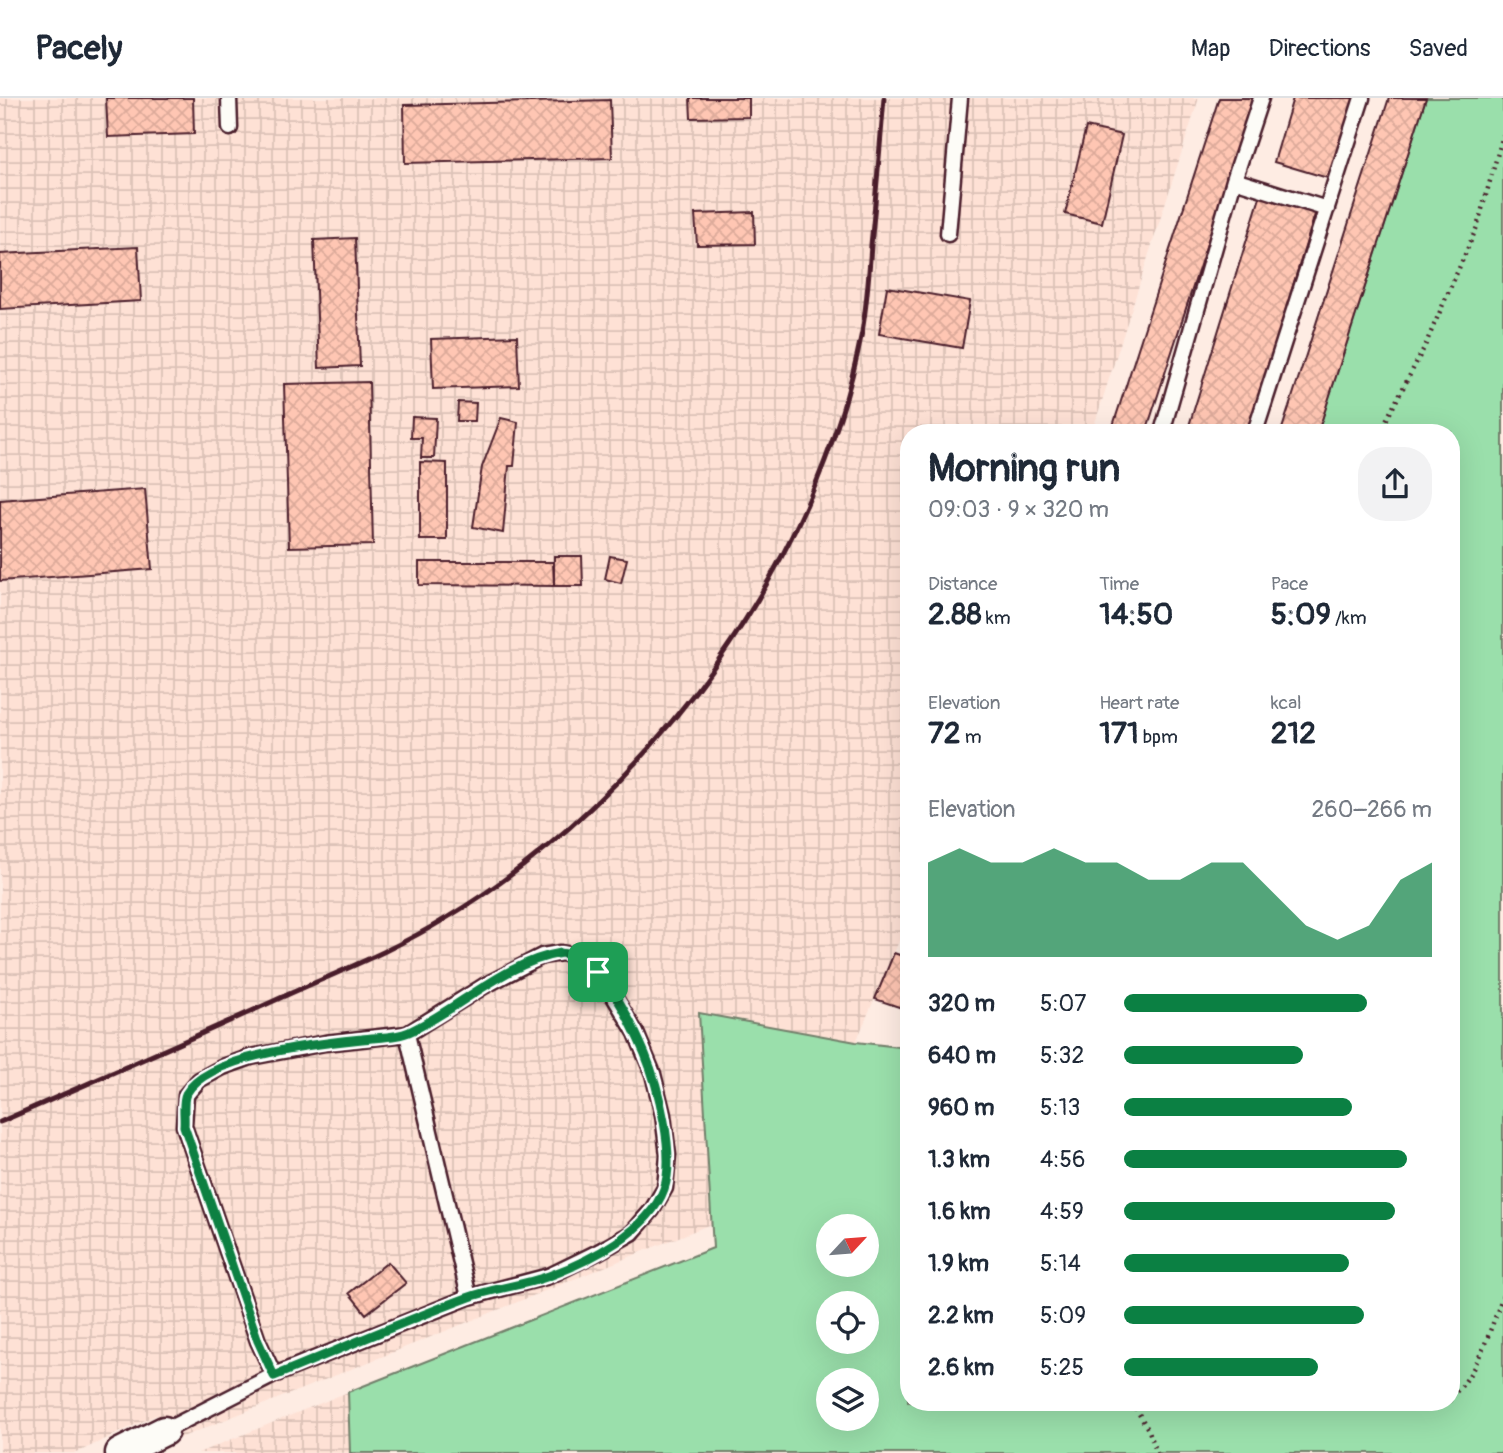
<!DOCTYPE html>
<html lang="en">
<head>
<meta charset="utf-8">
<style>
	body { margin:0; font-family:Pangolin,sans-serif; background:#f2f2f3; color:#1f2937; height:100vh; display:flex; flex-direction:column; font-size:26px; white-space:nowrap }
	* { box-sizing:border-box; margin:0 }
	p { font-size:23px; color:#747a83 }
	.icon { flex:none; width:38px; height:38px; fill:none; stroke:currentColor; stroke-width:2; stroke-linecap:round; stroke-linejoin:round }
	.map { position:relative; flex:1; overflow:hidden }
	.sheet { position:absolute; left:900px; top:326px; width:560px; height:987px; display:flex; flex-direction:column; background:#fff; border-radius:28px; box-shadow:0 7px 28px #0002 }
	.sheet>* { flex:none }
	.needle { width:46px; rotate:64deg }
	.buttons { position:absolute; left:816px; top:1116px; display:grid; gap:14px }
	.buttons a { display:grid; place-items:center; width:63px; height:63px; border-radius:50%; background:#fff; box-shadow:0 7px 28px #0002; font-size:35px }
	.pin { position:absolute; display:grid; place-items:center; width:60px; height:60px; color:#fff; margin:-30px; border-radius:14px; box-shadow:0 4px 10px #0006 }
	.round { display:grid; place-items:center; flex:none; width:74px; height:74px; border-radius:28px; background:#f2f2f3 }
	.overview { display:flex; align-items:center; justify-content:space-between; height:119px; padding:0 28px }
	h1 { font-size:38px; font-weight:700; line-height:52px }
	.stats { display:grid; grid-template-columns:repeat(3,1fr); gap:10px; height:119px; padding:7px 28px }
	.stats div { display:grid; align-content:center }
	.stats b { font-size:30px; font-weight:700 }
	.stats small { font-size:19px; font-weight:400 }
	.stats p { font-size:19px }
	.chart { height:196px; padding:14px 28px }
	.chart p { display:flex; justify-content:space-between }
	.chart svg { width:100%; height:126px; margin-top:7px; fill:#0b8043; opacity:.7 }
	ul { padding:0 28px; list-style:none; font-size:23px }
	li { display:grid; grid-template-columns:112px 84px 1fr; align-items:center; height:52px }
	li i { height:18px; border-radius:9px; background:#0b8043 }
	header { display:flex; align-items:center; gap:42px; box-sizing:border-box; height:98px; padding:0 35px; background:#fff; border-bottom:2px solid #e0e1e3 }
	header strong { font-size:33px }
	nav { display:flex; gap:38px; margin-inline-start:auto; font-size:24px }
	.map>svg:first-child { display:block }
</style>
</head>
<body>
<header>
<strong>Pacely</strong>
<nav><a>Map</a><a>Directions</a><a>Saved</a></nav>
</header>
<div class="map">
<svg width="1503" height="1355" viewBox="0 0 1503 1355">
	<defs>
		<pattern id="industrial-grid" width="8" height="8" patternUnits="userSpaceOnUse" patternTransform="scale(1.75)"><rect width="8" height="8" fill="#fee1d5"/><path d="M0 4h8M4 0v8" fill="none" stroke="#dbc1b7"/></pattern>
		<pattern id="building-cross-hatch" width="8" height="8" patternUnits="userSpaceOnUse" patternTransform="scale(1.75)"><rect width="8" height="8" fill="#ffc6b3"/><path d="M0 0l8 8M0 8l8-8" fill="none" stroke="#dcaa9a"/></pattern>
	</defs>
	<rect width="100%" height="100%" fill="#feece3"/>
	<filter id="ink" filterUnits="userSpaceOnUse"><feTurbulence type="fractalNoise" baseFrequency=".0143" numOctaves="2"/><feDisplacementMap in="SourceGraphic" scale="14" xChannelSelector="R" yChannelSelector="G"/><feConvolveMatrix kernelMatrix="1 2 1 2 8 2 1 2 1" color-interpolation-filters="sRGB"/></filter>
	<g filter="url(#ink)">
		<path fill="url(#industrial-grid)" d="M0,0h1199l-107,334h-184v488l-52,122 -157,-29 12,211 -541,218 -14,-27 -80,38h-76z
			M348,1294l2,61h-152z"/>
		<path fill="#9adfab" stroke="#727f6b" stroke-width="2" fill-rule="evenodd" d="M1426,0h77v1355h-1153l-2,-61 365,-144 -14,-235 157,29 52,6v354h543v-970h-133zM828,1129h38v38h-38zM828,1206h38v38h-38zM828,1283h38v38h-38z"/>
		<path fill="url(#building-cross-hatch)" stroke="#4a1f2b" stroke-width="2" d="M106,0h87l1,36 -86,3z
			M690,0h59v19l-58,1z
			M1219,0h35l-108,334h-35z
			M1293,0h62l-24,81 -57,-17z
			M1389,0h37l-108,334h-37z
			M610,2l2,58 -207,5 -1,-58z
			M1086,29l36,8 -20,88 -37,-9z
			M1261,96l55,17 -68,221h-61z
			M754,114l1,32 -58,1 -2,-31z
			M355,140l5,128 -41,2 -5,-128z
			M138,149l3,54 -141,8v-55z
			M887,189l83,14 -8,47 -83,-14z
			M517,238l2,50 -86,3 -2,-50z
			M369,284l4,163 -84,2 -5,-163z
			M458,304l18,1 -1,18h-18z
			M412,319l24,1 -2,40h-13l1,-20h-11z
			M501,320l17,4 -4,44h-5l-6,67 -30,-6 9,-60z
			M420,364l27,1v77h-27z
			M145,391l7,80 -152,12v-81z
			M554,458h28l1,30h-29z
			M610,458l17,3 -6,24 -16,-4z
			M419,464h134l1,24 -135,-1z
			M894,855l14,5v52l-33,-11z
			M388,1164l18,21 -40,31 -17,-21z"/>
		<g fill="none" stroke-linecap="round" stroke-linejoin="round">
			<g stroke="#4a1f2b" stroke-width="19">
				<path id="service" d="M229,0l1,30
					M1234,82l93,29
					M948,136l12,-136
					M1162,334l72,-252 27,-82
					M1255,334l107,-334
					M407,936l62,263
					M164,1333l110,-56 195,-78 80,-21 49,-24 34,-19 20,-23 13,-22 3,-33 -5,-40 -10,-41 -17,-41 -37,-61 -22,-16 -16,-3 -19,3 -58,30 -77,48 -82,9 -74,14 -28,10 -24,13 -13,15 -2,31 74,215 16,34"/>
			</g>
			<g stroke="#4a1f2b" stroke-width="33">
				<path id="minor" d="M120,1355l44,-22"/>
			</g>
			<path stroke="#4a1f2b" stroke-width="4.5" stroke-dasharray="2 5" stroke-linecap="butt" d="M1380,334l44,-84 53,-121 26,-92
				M1451,1298c24,-16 42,-73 52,-101
				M1132,1304l17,29 8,22
				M1370,1304c20,4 55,11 72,0"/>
			<use href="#service" stroke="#fdfcf7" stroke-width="14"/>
			<use href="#minor" stroke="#fdfcf7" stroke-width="28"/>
			<path stroke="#4a1f2b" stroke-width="5" d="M0,1024c96,-42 193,-84 289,-128 54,-24 109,-46 159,-77 203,-122 369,-352 414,-585 5,-28 7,-58 9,-87 5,-49 9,-98 13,-147"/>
		</g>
	</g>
	<g fill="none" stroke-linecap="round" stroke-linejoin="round" filter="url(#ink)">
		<g stroke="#fff" stroke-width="14">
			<path id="route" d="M561,855c4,1 11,1 15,3 30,11 57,70 69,98 13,31 31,102 19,135 -15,42 -75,72 -115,87 -27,10 -56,12 -82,22 -65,24 -129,52 -193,78l-16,-35 -74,-215c1,-9 -2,-24 2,-32 21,-39 135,-51 176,-55 14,-2 34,-1 47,-7 50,-23 96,-70 152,-79z"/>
		</g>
		<use href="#route" stroke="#0b8043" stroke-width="9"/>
	</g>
</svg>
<div class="buttons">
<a><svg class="needle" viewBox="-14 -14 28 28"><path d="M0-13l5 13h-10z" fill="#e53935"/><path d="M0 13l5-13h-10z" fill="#747a83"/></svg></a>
<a><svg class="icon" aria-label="locate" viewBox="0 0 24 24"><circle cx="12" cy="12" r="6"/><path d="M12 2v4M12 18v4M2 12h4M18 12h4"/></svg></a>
<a><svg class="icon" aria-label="layers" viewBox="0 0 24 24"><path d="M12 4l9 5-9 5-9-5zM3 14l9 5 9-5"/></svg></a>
</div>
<div class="pin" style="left:598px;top:874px;background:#1e9e55"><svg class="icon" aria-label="arrive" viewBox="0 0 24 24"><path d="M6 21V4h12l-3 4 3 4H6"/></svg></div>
<section class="sheet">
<div class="overview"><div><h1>Morning run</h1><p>09:03 · 9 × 320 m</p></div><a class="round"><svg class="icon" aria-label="share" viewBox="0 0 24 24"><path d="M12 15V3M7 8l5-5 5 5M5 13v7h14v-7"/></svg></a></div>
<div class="stats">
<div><p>Distance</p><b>2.88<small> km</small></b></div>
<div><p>Time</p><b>14:50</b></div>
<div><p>Pace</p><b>5:09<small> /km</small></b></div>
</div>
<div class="stats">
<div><p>Elevation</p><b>72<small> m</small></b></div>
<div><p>Heart rate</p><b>171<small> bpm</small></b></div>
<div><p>kcal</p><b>212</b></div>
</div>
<div class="chart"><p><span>Elevation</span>260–266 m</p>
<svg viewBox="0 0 160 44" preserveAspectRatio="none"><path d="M0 44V11L10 6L20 11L30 11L40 6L50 11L60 11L70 17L80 17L90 11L100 11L110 22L120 33L130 38L140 33L150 17L160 11V44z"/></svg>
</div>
<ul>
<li><b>320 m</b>5:07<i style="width:79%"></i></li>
<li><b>640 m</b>5:32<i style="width:58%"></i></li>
<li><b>960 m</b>5:13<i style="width:74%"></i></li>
<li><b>1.3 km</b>4:56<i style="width:92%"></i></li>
<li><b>1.6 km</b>4:59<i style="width:88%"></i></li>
<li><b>1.9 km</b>5:14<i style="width:73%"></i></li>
<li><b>2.2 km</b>5:09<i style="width:78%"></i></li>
<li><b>2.6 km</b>5:25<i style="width:63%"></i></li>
</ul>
</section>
</div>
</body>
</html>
